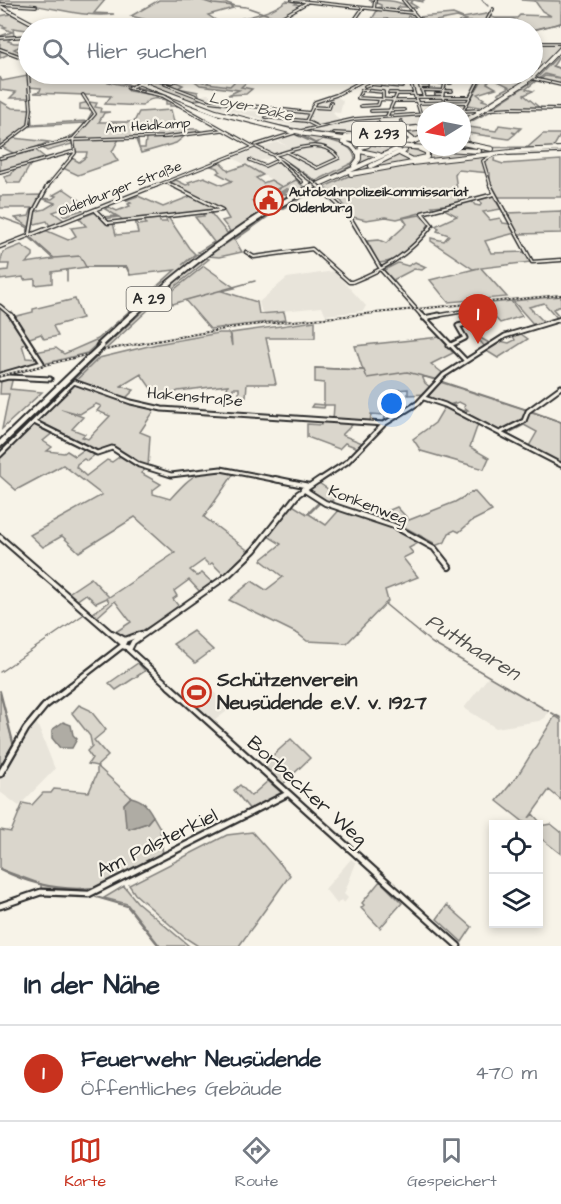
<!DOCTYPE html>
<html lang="de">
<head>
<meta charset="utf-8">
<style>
  :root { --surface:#fff; --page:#f6f6f7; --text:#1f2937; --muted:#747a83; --line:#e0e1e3; --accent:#c8321e }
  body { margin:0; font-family:"Architects Daughter",sans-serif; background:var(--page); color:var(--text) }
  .controls { position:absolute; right:18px; bottom:18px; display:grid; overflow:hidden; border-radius:0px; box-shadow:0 3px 9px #0003 }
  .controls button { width:54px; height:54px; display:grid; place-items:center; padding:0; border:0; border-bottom:2px solid var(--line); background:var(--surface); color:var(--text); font:30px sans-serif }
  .compass { position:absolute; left:417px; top:102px; width:54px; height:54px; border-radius:50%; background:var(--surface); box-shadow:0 3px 9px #0003; rotate:260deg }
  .you { position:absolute; left:392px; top:404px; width:21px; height:21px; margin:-15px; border:4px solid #fff; border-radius:50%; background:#1a73e8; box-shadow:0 0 0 9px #1a73e833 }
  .badge { display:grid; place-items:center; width:39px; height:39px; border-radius:50%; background:var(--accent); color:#fff; font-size:20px; font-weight:700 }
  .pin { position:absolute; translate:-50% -50px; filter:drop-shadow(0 2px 3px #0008) }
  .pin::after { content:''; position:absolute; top:32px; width:21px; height:18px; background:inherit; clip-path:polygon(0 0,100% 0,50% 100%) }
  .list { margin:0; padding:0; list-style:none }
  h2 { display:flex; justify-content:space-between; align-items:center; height:78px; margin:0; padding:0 24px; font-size:26px }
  h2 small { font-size:20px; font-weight:400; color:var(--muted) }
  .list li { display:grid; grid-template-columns:39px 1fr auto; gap:18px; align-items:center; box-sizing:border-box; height:96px; padding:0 24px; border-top:2px solid var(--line) }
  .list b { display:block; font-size:22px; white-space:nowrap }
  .list p { margin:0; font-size:20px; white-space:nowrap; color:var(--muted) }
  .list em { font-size:20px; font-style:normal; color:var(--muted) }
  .icon { flex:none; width:33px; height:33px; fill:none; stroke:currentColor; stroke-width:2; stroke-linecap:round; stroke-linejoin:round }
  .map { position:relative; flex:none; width:561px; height:946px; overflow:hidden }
  .search { position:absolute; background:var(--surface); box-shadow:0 3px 9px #0003; left:18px; right:18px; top:18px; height:66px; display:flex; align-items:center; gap:15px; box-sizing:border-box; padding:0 21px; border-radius:33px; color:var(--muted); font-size:22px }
  .sheet { height:174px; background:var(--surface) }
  nav { display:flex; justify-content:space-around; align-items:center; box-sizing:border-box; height:84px; border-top:2px solid var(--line); background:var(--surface); font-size:16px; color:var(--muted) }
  nav a { display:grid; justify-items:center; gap:3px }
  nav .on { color:var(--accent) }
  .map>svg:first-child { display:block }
</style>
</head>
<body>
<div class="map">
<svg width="561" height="946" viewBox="0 0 561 946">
  <rect width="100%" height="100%" fill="#f7f3e8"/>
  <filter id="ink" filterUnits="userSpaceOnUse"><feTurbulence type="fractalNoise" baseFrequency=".0167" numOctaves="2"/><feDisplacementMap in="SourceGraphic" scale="12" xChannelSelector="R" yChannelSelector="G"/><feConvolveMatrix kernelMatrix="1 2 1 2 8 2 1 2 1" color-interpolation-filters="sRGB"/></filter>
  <g filter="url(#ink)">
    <path fill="#e8e4da" d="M125 74H160L158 75 160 76 164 74H213L206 80 193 79 182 84 154 79 140 81Z
      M207 94 222 98 221 103 247 106 244 111 311 113 316 103 321 100 337 96 343 101 340 113 332 112 340 121 305 129 210 106 217 103 199 96Z
      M420 116 425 123 421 126 354 134H341L339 131 331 132 332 134 306 131 352 121Z
      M294 134 316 144 323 139 344 145 351 148 355 159 352 163 316 181 285 158 261 148 277 142 287 146 275 139Z
      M256 149 271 154 270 158 246 165 233 158Z
      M278 161 298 178 282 186 250 167 256 163 265 166Z
      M334 271 366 306 363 311 326 315 322 307 262 313 259 302 287 278Z
      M489 676 549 711 545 718 539 721 496 728 464 708Z
      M207 685 230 709 211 723 189 704Z
      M36 721 55 769 19 806 0 792V779Z
      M351 859 356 863 344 894 348 898 344 903 341 900 337 904 325 889Z"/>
    <path fill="#dad6cc" stroke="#82807c" stroke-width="1.5" fill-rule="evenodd" d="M0 0H105L94 13 114 14C82 20 37 0 1 4L20 16 0 5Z
      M159 0H218L233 5 231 7 233 8 208 15 220 23C242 18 268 15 286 1L298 2 295 4 302 5 273 22 283 19H354L346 20 342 25 299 21 274 26 270 22 252 27 244 25 236 27 226 24 170 26 168 24V28H132L131 26 167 25 131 16Z
      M369 0C381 0 398 0 406 6L404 0H424L422 2 414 0 410 3 417 7 410 8V10H408V7H399L396 11 413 14 418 18 408 16 407 19H372L378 9 376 8 381 7V5Z
      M521 0 561 1V23L534 30 513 19H496L507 28H520L493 27H501L495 21 458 22 466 20 457 17 436 21 446 28H430L429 24 418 17 453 14 463 18 492 13V17L495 18H517L520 15 551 16 542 11 535 1Z
      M11 14 37 27 27 30 13 28 14 36 8 41 14 43H25V46H28V53L21 46 14 49 28 56 27 59 13 52 0 58V52L8 51 0 48V36L12 32 3 28 6 27 0 25V16Z
      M561 43C552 68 503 95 480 110H476L479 107 467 105 482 80 483 74 489 76 495 74 505 75 517 81 527 76 517 74H532L533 60 541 62 533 56V44ZM492 78 510 87 498 93 501 95 489 102 482 100 484 99 477 94 496 88 487 83Z
      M557 57H559L553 66 561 69V85L540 80 545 76 560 78 545 74 526 89 533 91 524 95 540 108 490 109 535 80Z
      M28 68V74H93L130 85 126 88 129 91 160 96 179 106H170V104H166V100C158 98 149 97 142 106L105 104 111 96 34 93 40 91 41 88 28 87 29 98H10L16 92 0 90V77L2 81 28 76Z
      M213 74H216L207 83 230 86 242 74H256L241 87 252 89 246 94 228 95 239 90 200 85 192 79 204 82Z
      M152 80 174 88 176 87 166 83 176 82 183 85 178 88 198 92 199 95 197 96 203 99 196 100 195 102 143 82Z
      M0 101 12 108 33 109 31 114 32 124 87 121 93 110 80 109V104L89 102 97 103 95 107 101 108 100 112H110L104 113 99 122H134L139 112 171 110 175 126 186 125 188 129H197L202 132 181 136 186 135 176 143 141 153 136 140H138L139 148H145L146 139 150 138 119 139 112 152 118 161 78 175 63 168 72 158 79 162 86 157 87 152H76L74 140 84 139H72V144L47 151 41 147C60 141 74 140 85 123L30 126 13 138 49 142 30 150 34 149 47 159 32 162 20 183H8L4 177 11 175 15 168 0 171V158L15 154 0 146Z
      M487 110H493L462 126 496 131 499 125 521 128 516 133 512 132 515 134 509 139 467 133 470 144 488 148 528 147 543 134H561L554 146 561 148 444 147H462V124Z
      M426 128V135L412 141 411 139 405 144 303 132 347 135Z
      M297 133 338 141 396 147 354 166 360 155 347 144 357 153 355 164 316 184 282 158 316 181 352 163 355 159C353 144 336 142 323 139L316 144 294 134Z
      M408 148 426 153V156L420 160 429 156 427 151 420 149 492 152 398 165 493 153 561 150 495 154 494 161 503 164 561 160V197H498L490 182V173L458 170 455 175 459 203 471 200 475 205 480 206 482 203 479 200 493 196 501 209 483 212 490 220 500 218 503 223 510 224 515 233 485 241 491 253 525 252 531 262 481 268 507 297 448 302 430 280 479 268 473 269 431 241V238L444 241 449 235 437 231 439 228 435 226 457 216 442 208 445 207 443 205 432 206 435 209 397 219 386 217 366 220 353 217 341 201 324 187 353 174 381 168 361 171 402 151V156L412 160 403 155Z
      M220 162 229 171 246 165 263 175 256 178 263 183 271 180 282 187 296 180 304 187 284 198 287 195 278 191 281 187 252 201 268 209 202 254 198 252 214 242 195 217 204 216 202 213 210 212 227 233 230 231 222 221 229 219 223 209 169 183 176 180 186 185 190 184 188 182 204 177 222 185 232 181 217 173 220 171 218 168 211 166Z
      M64 189 87 205 80 207 83 210 64 216 62 214 71 209 68 207 53 212 65 221 50 226 47 221 31 225 29 227 15 218 29 216 32 208H0V196L41 195 32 216 33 212 45 209 55 203 41 198 52 199 56 196 53 195Z
      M317 190 272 214 235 240 242 252 219 257 208 256 272 213Z
      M138 196 163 207 191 196 218 209 124 221 119 217 104 219 102 217 117 216 105 209 109 207 117 211 130 206 128 204 131 203 126 200Z
      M561 211V233L518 234 507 213Z
      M96 212 106 224 113 223 116 235 138 233 135 220 139 225 146 224 144 219 159 218 160 222H167L165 217H168L189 248 195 254 182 265 197 254 200 255 146 299 87 353 0 375V306L13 317 33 312V309L75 299 82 318 53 326 58 336 44 339 41 334 27 339 29 343 22 345 26 358 39 359 35 352 56 348 64 354 98 339 175 270 130 275 126 267H86L52 272V283L35 285V279L24 280 23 277 0 280V271L8 270 9 264H0L3 252 21 245 33 253V256L26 263 53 259 28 236 45 230 68 240 76 236 71 228 86 226 79 218Z
      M420 215 429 224C415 245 405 261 379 263L367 241 379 240 386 243 407 224 403 218Z
      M206 258 209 259 163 296 106 349 101 350 173 283Z
      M415 262 426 267 422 270 414 269 393 280 384 270 398 263 408 266Z
      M204 266 235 288 222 291 257 302 259 314 284 312 286 320 210 329 185 300 173 304 166 296Z
      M561 296V306L553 309 561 318 558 319 544 303 529 307 545 323 535 326 513 301Z
      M511 301 522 316 500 323 482 304Z
      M488 312 494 321 482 323 486 328 477 336 491 344 485 347 460 317Z
      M315 321V338H266L276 384H247L246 396H239V388H233L232 396H225L228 385 178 391 164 399 154 396 157 392 152 390 141 374 121 386 134 390 125 399 156 408 140 432 150 436 148 467 141 473 161 484 153 490V494L170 499C193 474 199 467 235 472L204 517 250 552 225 576 212 563 209 565 204 560 190 570 197 576 202 573 215 585 202 594 189 580 174 591 177 596 173 599 180 608 132 637 123 638 114 633 131 622 115 601 95 619 90 615 109 602 107 598 96 603 86 594 76 601 67 594 91 578 109 597 175 553 135 517 79 552 62 536 43 547 30 535 102 495 63 465 16 490 0 476V455L99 358 157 344 219 333H229L232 346 231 333ZM96 404 101 406 97 411 110 416 88 439 82 437 85 434 72 429 83 417 61 409 80 414ZM54 432 86 448 75 456 67 451 64 453 47 451 52 447 43 441ZM112 448 123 454 112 462 107 460 86 476 76 467 77 464 84 459 87 461 97 453Z
      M521 334 528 339 498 358 485 350 500 341 509 343 515 340 513 336Z
      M440 337 453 353 431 364 444 374 438 381 422 376 425 383 431 388 426 394 408 395V389L396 390 397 415 384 423 385 415 371 414 370 422 356 421 342 435 365 444 360 449 345 443 339 449 307 437V424L321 425 322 420H333L334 405H325L324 408 311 407 313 404 324 405V383L315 382V368L363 370 355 346Z
      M101 353 0 452V446L97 354Z
      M13 377 10 389 42 392 2 429 9 394H0L1 378Z
      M440 382 527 410 523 421 499 432 461 411 468 410 464 407 465 405 459 402 452 404 456 406 454 408 427 398Z
      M445 406 478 424 470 447 489 458 484 469 421 451 413 439 435 423Z
      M529 411 561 422V464L501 433 525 422ZM524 425 537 432 529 446 507 434Z
      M316 481 338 496 327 504 321 502 309 514 326 525 341 508 380 520 387 511 397 507 409 520 455 502 474 491 492 511 472 521 459 532 455 530 449 533 445 542 435 546 433 545 434 543 399 524 395 525 422 541 409 548 413 553 403 558 418 577 385 590 388 601 347 643 307 641 298 634 229 600 252 581 266 590 283 577 261 560 281 544 268 536 291 504 307 514 320 501 303 489Z
      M193 631 213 650 195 663 173 644Z
      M138 663 145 671 116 690 109 683Z
      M0 693 13 744 0 767Z
      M79 705 90 710 106 730 94 740 108 756 97 766 131 797 124 804 129 829 147 823 153 816 160 828 163 855 89 894 41 892V884L0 869V830L11 832 23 803 32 805 43 793H51L54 789 89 792 97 773V766L88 764 92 758 87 751 92 746 90 736 72 713Z
      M555 716 561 720V800L549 790 529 818 533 814 539 821 537 824 525 823 497 801 518 775Z
      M291 739 310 758 281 786 260 767Z
      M268 781 284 795 251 811 234 790 240 785 251 796Z
      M551 824 561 832V854L539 837V826Z
      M252 832 290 875 239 946H198L184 937 135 894 129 885 227 835Z
      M380 881 402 903 380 928 361 908 364 905 362 903Z
      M124 886 137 902 189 946H160L127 904 104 898Z
      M447 905 472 927 462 942 437 919Z"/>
    <path fill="#afaca4" stroke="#7a7874" stroke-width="1.5" d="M63 722 71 725 73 735 77 739 72 748H60L52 738V730Z
      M131 797C143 800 147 805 153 816L147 823 129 829 126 826 124 804Z"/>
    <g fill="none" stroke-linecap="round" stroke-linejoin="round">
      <path stroke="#7a7874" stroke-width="1.5" d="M201 0 213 4 246 7 278 18
        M482 0 488 6
        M532 30 561 23
        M552 66 561 69
        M93 74 106 78 99 80 128 86
        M102 74 130 85
        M135 87 158 92
        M269 124 303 130
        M302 136 315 143 318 142
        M523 154 560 153
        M0 217 25 226 28 228 27 234
        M29 236 54 258 80 256 86 267H127L130 275
        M67 270V281
        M186 300 255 281
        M315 368 364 370 367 378 407 372 438 380
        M440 381 528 410
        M531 411 561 422
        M385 604 432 643 507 687
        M0 672 83 615
        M64 687 103 656"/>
      <path stroke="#7a7874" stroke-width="2" d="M505 686 548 711
        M0 691 13 742
        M552 713 561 718
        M0 767 24 726 40 706 66 686
        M0 869C29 884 59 891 92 888
        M96 897 127 906 159 946"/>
      <path stroke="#918f8a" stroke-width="4.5" d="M282 193 287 190"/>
      <defs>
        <path id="minor-far4" d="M292 0 413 13
          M403 0 418 18 430 25V28
          M0 4 36 6
          M374 9 375 0
          M493 9 486 22 496 28
          M358 23 387 26
          M365 24 367 21 383 22
          M323 25H330L329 28
          M379 25 388 21H413
          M81 28H87
          M142 28H178
          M248 28 275 21 306 3
          M349 28 363 8
          M394 28 420 20
          M437 28H468
          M0 38 28 36
          M532 43H561
          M0 49 27 59 31 109 29 125 0 147
          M153 74 157 76 153 79
          M187 74 172 82 152 79 128 88 163 96 252 146
          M408 74 420 112
          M416 74 444 75
          M416 74 424 97
          M444 74 446 80 442 96 445 102
          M456 74 459 80H481
          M494 74 521 76 561 85
          M374 76 384 78
          M382 77 387 74
          M410 82 451 83
          M165 84 209 101 310 113
          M370 84 392 86
          M365 86 385 78H397V80
          M402 87 392 86 391 83 397 80 409 81
          M420 87H428
          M421 90 452 91
          M389 93H397
          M436 94H443
          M415 97H469
          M383 98V92L362 90 358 98 394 100
          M393 101H417
          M417 103 467 102
          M361 106 378 105 380 99
          M312 107 329 108 331 102
          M371 111 404 110
          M462 111 511 108 561 109
          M463 111 482 74
          M387 116 397 94H414
          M266 117 306 121
          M401 121 405 128
          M378 123 382 131
          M318 127 306 121 315 102 336 95 375 74
          M301 131 355 119 426 114
          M334 133 354 134 423 126 426 123 420 112
          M74 140 166 137 222 130
          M256 145 294 133
          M256 147 281 159 314 183
          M508 154 561 152
          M274 156 275 155C297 149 322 137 339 158L317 168 287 152
          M274 156 302 182
          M0 158 73 139
          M250 160 265 166 278 160
          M0 172 75 151
          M168 183 175 187
          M47 187 75 153 73 139 95 114 83 95
          M153 187 254 147
          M491 187 483 161 493 155"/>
        <path id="minor-far3" d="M490 185 532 262 561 260
          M320 188 348 214 382 271 423 317
          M96 211 108 223 222 210 172 185
          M30 234 34 211 48 185
          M0 247 157 185
          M246 252 254 257 312 249 349 282H352C385 269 410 254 432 225L422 213 494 194
          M0 306 13 317
          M430 317 476 309"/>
        <path id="minor-far2" d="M422 315 465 360
          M424 318 439 315
          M449 346 465 338 458 326 466 324
          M0 375 42 363 11 315
          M0 379 8 377 50 379
          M424 398 445 405 561 465
          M34 422 97 453 112 448 139 465 171 475 221 469 283 481
          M500 433 524 421 528 411 561 387
          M0 455 74 382 131 402 162 409 384 424
          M318 481 347 462 384 424 418 403 444 375 505 336 561 319"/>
        <path id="minor-far1" d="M275 479 309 486
          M303 489 325 503 394 526 434 548 449 567
          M0 537 122 643
          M112 633 125 640
          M133 642 228 575 254 550 298 494 320 479
          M133 642 130 648 122 646 125 640 141 634
          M128 649 170 687
          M69 687 122 646"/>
        <path id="minor" d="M169 686 458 946
          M0 774 26 729 45 706 71 686
          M0 906 41 892 89 894 287 794"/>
        <path id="major" d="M0 6 41 28
          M123 74 140 83"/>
        <path id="highway-far3" d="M533 77 561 48
          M524 83 530 79"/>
        <path id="highway-far2" d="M140 83 216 112 294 132
          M485 108 526 82
          M462 122 483 111
          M298 133 397 146
          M346 137 426 128
          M343 142 352 146 359 154V159L354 166
          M395 143 388 140 387 136 404 133 412 139 408 143
          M462 143 492 149
          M368 145 361 147 360 151 379 155
          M411 147 479 151
          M405 150 401 154 413 160 427 157V152L420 149
          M517 151 561 149
          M371 166 400 152
          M351 174 412 163 520 151
          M313 187 426 136"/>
        <path id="highway-far1" d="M130 317C186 266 247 219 316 185"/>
        <path id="highway" d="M99 346 132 315
          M0 444 86 361"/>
      </defs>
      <use href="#minor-far4" stroke="#2b2b2b" stroke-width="4"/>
      <use href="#minor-far3" stroke="#2b2b2b" stroke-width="5"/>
      <use href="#minor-far2" stroke="#2b2b2b" stroke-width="7"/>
      <use href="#minor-far1" stroke="#2b2b2b" stroke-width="8"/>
      <use href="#minor" stroke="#2b2b2b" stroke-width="9"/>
      <use href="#major" stroke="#2b2b2b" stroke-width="4.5"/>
      <use href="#highway-far3" stroke="#2b2b2b" stroke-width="5"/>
      <use href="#highway-far2" stroke="#2b2b2b" stroke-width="6"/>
      <use href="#highway-far1" stroke="#2b2b2b" stroke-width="8"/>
      <use href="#highway" stroke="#2b2b2b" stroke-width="9"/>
      <use href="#minor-far4" stroke="#f7f3e8" stroke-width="1.5"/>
      <use href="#minor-far3" stroke="#f7f3e8" stroke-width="2"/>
      <use href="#minor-far2" stroke="#f7f3e8" stroke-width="3"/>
      <use href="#minor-far1" stroke="#f7f3e8" stroke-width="4"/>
      <use href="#minor" stroke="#f7f3e8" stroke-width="4.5"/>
      <use href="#major" stroke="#f7f3e8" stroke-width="2"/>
      <use href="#highway-far3" stroke="#f7f3e8" stroke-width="3"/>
      <use href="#highway-far2" stroke="#f7f3e8" stroke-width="4"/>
      <use href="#highway-far1" stroke="#f7f3e8" stroke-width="4.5"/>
      <use href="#highway" stroke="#f7f3e8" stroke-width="5"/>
      <defs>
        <path id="rail" d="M0 376 110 349 242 326 561 295"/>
      </defs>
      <use href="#rail" stroke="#2b2b2b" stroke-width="2"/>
      <use href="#rail" stroke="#f7f3e8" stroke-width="1.5" stroke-dasharray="2" stroke-linecap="butt"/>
      <defs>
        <path id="minor-bridge-far1" d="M314 183 318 187"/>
        <path id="minor-bridge" d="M317 185 320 188"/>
        <path id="highway-bridge-far2" d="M530 79 533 77"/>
        <path id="highway-bridge-far1" d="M478 112 485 108
          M295 131 301 132
          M397 146 411 147"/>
        <path id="highway-bridge" d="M86 361 102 346"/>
      </defs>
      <use href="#minor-bridge-far1" stroke="#2b2b2b" stroke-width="4" stroke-linecap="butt"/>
      <use href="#minor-bridge" stroke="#2b2b2b" stroke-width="5" stroke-linecap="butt"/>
      <use href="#highway-bridge-far2" stroke="#2b2b2b" stroke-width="5" stroke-linecap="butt"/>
      <use href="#highway-bridge-far1" stroke="#2b2b2b" stroke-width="6" stroke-linecap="butt"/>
      <use href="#highway-bridge" stroke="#2b2b2b" stroke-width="9" stroke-linecap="butt"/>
      <use href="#minor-bridge-far1" stroke="#f7f3e8" stroke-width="1.5"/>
      <use href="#minor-bridge" stroke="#f7f3e8" stroke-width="2"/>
      <use href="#highway-bridge-far2" stroke="#f7f3e8" stroke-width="3"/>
      <use href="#highway-bridge-far1" stroke="#f7f3e8" stroke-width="4"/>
      <use href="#highway-bridge" stroke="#f7f3e8" stroke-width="5"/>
    </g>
  </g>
  <defs>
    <symbol id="civic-ring" viewBox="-11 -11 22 22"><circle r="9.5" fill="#f7f3e8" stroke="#c8321e" stroke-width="1.5"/><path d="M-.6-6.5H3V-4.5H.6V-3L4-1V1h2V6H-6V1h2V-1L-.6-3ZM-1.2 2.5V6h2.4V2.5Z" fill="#c8321e"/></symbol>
    <symbol id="stadium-ring" viewBox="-11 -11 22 22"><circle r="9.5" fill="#f7f3e8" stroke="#c8321e" stroke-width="1.5"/><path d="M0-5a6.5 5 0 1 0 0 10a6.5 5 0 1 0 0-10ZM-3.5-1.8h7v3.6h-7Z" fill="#c8321e"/></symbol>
  </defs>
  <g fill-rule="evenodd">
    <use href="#civic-ring" x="252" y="184" width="33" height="33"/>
    <use href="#stadium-ring" x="180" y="676" width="33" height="33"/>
  </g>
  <g text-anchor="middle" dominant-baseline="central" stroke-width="4.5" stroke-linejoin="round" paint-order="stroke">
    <g font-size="14" fill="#2b2b2b" stroke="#f7f3e8">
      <text transform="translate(148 126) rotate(-4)">Am Heidkamp</text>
      <text transform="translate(120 189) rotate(-21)">Oldenburger Straße</text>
    </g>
    <g font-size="14" font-weight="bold" fill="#2b2b2b" stroke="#f7f3e8" text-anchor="start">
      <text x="289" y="192">Autobahnpolizeikommissariat<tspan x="289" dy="16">Oldenburg</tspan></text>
    </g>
    <g font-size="15" font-style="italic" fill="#53524f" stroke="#f7f3e8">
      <text transform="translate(251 107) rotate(13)">Loyer Bäke</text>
    </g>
    <g fill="#f7f3e8" stroke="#686764" stroke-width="1.5">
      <rect x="352" y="122" width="54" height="24" rx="4.5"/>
      <rect x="126.5" y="287" width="45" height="24" rx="4.5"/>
    </g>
    <g font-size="15" font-weight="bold" fill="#2b2b2b">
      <text x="379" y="134">A 293</text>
      <text x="149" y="299">A 29</text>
    </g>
    <g font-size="16" fill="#2b2b2b" stroke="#f7f3e8">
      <text transform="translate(195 397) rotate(5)">Hakenstraße</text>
      <text transform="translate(368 505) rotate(21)">Konkenweg</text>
    </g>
    <g font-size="20" font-weight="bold" fill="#2b2b2b" stroke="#f7f3e8" text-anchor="start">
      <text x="217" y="680">Schützenverein<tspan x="217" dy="23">Neusüdende e.V. v. 1927</tspan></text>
    </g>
    <g font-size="20" fill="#2b2b2b" stroke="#f7f3e8">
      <text transform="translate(307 791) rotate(42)">Borbecker Weg</text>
      <text transform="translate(157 843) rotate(-26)">Am Palsterkiel</text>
    </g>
    <g font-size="21" font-style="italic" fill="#53524f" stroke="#f7f3e8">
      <text transform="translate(473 647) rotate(32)">Putthaaren</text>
    </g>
  </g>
</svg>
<div class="controls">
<button><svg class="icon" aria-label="locate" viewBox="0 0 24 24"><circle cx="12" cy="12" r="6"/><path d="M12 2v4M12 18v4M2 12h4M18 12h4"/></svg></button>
<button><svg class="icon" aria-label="layers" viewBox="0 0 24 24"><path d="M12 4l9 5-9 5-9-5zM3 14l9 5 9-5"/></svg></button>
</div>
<svg class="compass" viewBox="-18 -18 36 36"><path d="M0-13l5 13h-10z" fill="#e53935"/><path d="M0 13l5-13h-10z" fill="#747a83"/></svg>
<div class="you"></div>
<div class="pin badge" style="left:478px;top:344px">1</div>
<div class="search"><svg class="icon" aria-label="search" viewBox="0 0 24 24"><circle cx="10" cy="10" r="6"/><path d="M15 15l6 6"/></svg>Hier suchen</div>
</div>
<section class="sheet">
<h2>In der Nähe<small></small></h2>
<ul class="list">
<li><span class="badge">1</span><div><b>Feuerwehr Neusüdende</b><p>Öffentliches Gebäude</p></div><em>470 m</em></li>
</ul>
</section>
<nav>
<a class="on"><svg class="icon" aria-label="map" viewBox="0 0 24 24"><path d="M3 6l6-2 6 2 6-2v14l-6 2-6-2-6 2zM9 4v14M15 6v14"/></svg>Karte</a>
<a><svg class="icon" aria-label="directions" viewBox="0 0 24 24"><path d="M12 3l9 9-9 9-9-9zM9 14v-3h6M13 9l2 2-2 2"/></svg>Route</a>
<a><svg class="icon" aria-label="saved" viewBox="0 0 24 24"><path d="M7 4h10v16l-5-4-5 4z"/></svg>Gespeichert</a>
</nav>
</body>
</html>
